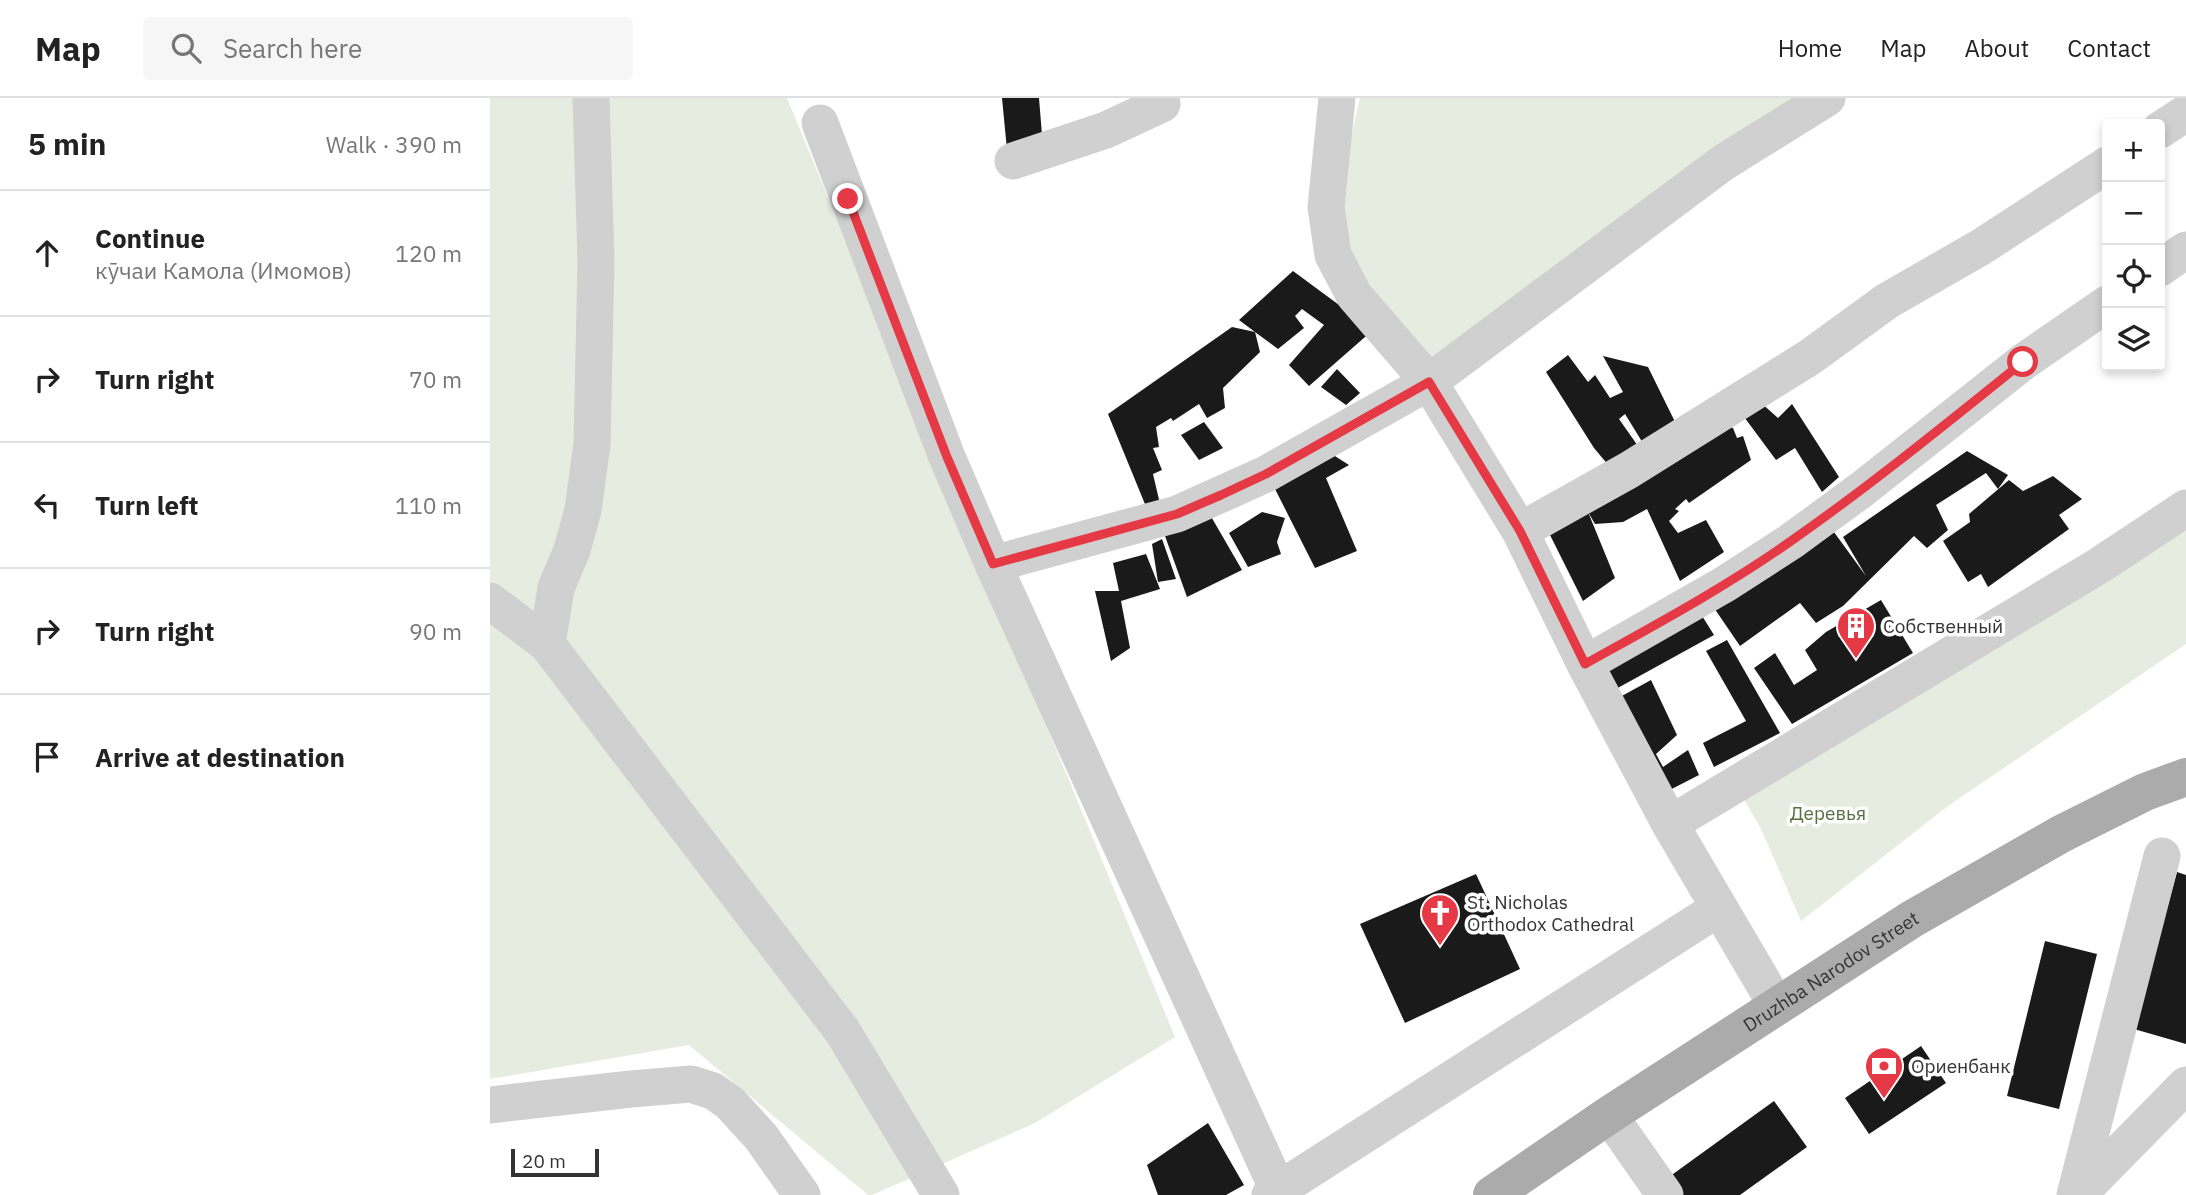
<!DOCTYPE html>
<html lang="en">
<head>
<meta charset="utf-8">
<style>
  :root { --surface:#fff; --page:#f6f6f6; --text:#222; --muted:#767676; --line:#e0e0e0 }
  body { margin:0; font-family:"IBM Plex Sans",sans-serif; background:var(--page); color:var(--text) }
  .controls { position:absolute; right:21px; top:21px; display:grid; overflow:hidden; border-radius:7px; box-shadow:0 4px 10px #0003 }
  .controls button { width:63px; height:63px; display:grid; place-items:center; padding:0; border:0; border-bottom:2px solid var(--line); background:var(--surface); color:var(--text); font:35px sans-serif }
  .scale { position:absolute; left:21px; bottom:18px; width:88px; box-sizing:border-box; padding-left:7px; border:4px solid #333; border-top:0; font-size:19px; line-height:24px; white-space:nowrap; color:#333; -webkit-text-stroke:5px #fff; paint-order:stroke }
  .stop { position:absolute; width:21px; height:21px; margin:-16px; border:5px solid #e63946; border-radius:50%; background:#fff }
  .stop.end { background:#e63946; border-color:#fff; box-shadow:0 2px 7px #0008 }
  .list { margin:0; padding:0; list-style:none }
  h2 { display:flex; justify-content:space-between; align-items:center; height:91px; margin:0; padding:0 28px; font-size:30px }
  h2 small { font-size:23px; font-weight:400; color:var(--muted) }
  .list li { display:grid; grid-template-columns:46px 1fr auto; gap:21px; align-items:center; box-sizing:border-box; height:126px; padding:0 28px; border-top:2px solid var(--line) }
  .list b { display:block; font-size:26px; white-space:nowrap }
  .list p { margin:0; font-size:23px; white-space:nowrap; color:var(--muted) }
  .list em { font-size:23px; font-style:normal; color:var(--muted) }
  .icon { flex:none; width:38px; height:38px; fill:none; stroke:currentColor; stroke-width:2; stroke-linecap:round; stroke-linejoin:round }
  .map { position:relative; flex:none; width:1696px; height:1097px; overflow:hidden }
  header { display:flex; align-items:center; gap:42px; box-sizing:border-box; height:98px; padding:0 35px; background:var(--surface); border-bottom:2px solid var(--line) }
  header strong { font-size:33px }
  nav { display:flex; gap:38px; margin-inline-start:auto; font-size:24px }
  .search { width:490px; height:63px; background:var(--page); display:flex; align-items:center; gap:18px; box-sizing:border-box; padding:0 24px; border-radius:7px; color:var(--muted); font-size:26px }
  main { display:flex }
  aside { flex:1; background:var(--surface) }
  .map>svg:first-child { display:block }
</style>
</head>
<body>
<header>
<strong>Map</strong>
<div class="search"><svg class="icon" aria-label="search" viewBox="0 0 24 24"><circle cx="10" cy="10" r="6"/><path d="M15 15l6 6"/></svg>Search here</div>
<nav><a>Home</a><a>Map</a><a>About</a><a>Contact</a></nav>
</header>
<main>
<aside>
<h2>5 min<small>Walk · 390 m</small></h2>
<ul class="list">
<li><svg class="icon" aria-label="ahead" viewBox="0 0 24 24"><path d="M12 20V5M6 11l6-6 6 6"/></svg><div><b>Continue</b><p>кӯчаи Камола (Имомов)</p></div><em>120 m</em></li>
<li><svg class="icon" aria-label="right" viewBox="0 0 24 24"><path d="M7 20v-9h11M14 6l5 5-5 5"/></svg><div><b>Turn right</b></div><em>70 m</em></li>
<li><svg class="icon" aria-label="left" viewBox="0 0 24 24"><path d="M17 20v-9H6M10 6l-5 5 5 5"/></svg><div><b>Turn left</b></div><em>110 m</em></li>
<li><svg class="icon" aria-label="right" viewBox="0 0 24 24"><path d="M7 20v-9h11M14 6l5 5-5 5"/></svg><div><b>Turn right</b></div><em>90 m</em></li>
<li><svg class="icon" aria-label="arrive" viewBox="0 0 24 24"><path d="M6 21V4h12l-3 4 3 4H6"/></svg><div><b>Arrive at destination</b></div></li>
</ul>
</aside>
<div class="map">
<svg width="1696" height="1097" viewBox="0 0 1696 1097">
  <rect width="100%" height="100%" fill="#fff"/>
  <path fill="#e6ecdf" d="M0 0H297L685 939 545 1025 382 1097H378L199 947 0 981Z
    M870 0H1309L1232 46 938 262 870 174 850 136 851 82Z
    M1696 425V546L1458 708 1311 823 1271 731 1247 689Z"/>
  <path fill="#1a1a1a" d="M512 0H549L553 49 517 52Z
    M803 173 883 232 819 288 799 267 834 227 812 211 805 218 814 230 788 251 765 234 770 254 733 290 735 310 717 320 709 306 683 323 681 320 666 329 669 349 663 350 672 372 663 376 670 406 657 411 618 316 742 229 765 234 749 222Z
    M1078 257 1098 284 1105 277 1120 300 1133 294 1113 258 1158 269 1189 332 1159 355 1135 316 1129 321 1155 358 1125 375 1104 350 1056 274Z
    M847 271 870 295 856 307 831 289Z
    M1260 295 1288 320 1302 306 1349 379 1332 394 1305 350 1286 362 1246 308Z
    M1223 322 1243 330 1247 340 1253 338 1261 362 1199 405 1196 401 1185 411 1189 413 1179 423 1188 435 1216 422 1234 454 1190 483 1157 411 1133 424 1105 426 1098 414 1125 480 1093 503 1056 429Z
    M714 324 733 350 709 362 691 337Z
    M837 353 859 367 836 380 867 453 825 470 784 389Z
    M1477 353 1518 377 1508 391 1496 375 1446 407 1458 432 1437 450 1424 438 1353 508 1326 525 1310 505 1250 548 1220 504 1341 430 1376 478 1353 439Z
    M1563 378 1592 401 1569 417 1579 431 1498 489 1491 476 1478 484 1453 443 1480 424 1479 416 1519 382 1533 393Z
    M772 414 795 420 787 444 791 456 758 469 739 435Z
    M719 415 752 472 697 499 675 438Z
    M672 441 686 481 668 484 662 446Z
    M656 456 670 491 631 503 640 550 621 563 605 493H629L623 465Z
    M1391 502 1423 555 1302 626 1264 570 1285 555 1304 587 1327 572 1315 552 1336 534Z
    M1209 513 1224 537 1115 597 1102 573Z
    M1237 542 1290 635 1224 669 1213 645 1256 623 1216 553Z
    M1161 582 1187 637 1166 656 1173 669 1198 652 1209 677 1168 698 1119 605Z
    M1687 774 1696 777V946L1644 931Z
    M986 776 1030 871 915 925 870 826Z
    M1555 843 1607 856 1569 1011 1517 998Z
    M1431 948 1456 985 1379 1036 1355 1000Z
    M1284 1003 1317 1049 1250 1097H1182L1172 1084Z
    M718 1025 754 1087 736 1097H668L657 1067Z"/>
  <g fill="none" stroke-linecap="round" stroke-linejoin="round">
    <path stroke="#d0d0d0" stroke-width="37" d="M847 0 836 109 843 157 864 197 939 284 1030 433
      M330 25 457 359 503 466 788 1092 780 1097
      M1670 32 1696 15
      M523 63 616 32 672 6 668 0
      M1670 170 1696 152
      M503 466 687 416 776 376 939 284 1234 64 1337 0
      M0 503 57 546 353 934 451 1097
      M57 546 66 490 82 452 93 412 102 346 106 164 101 0
      M1095 566 1235 486 1300 444 1371 392 1533 264 1617 206
      M1180 726 1610 467 1696 410
      M1287 908 1180 726 1095 566 1030 433 1139 372 1320 259 1397 203 1491 149 1617 67
      M0 1007 141 991 201 986 223 993 240 1005 271 1039 312 1097
      M1119 1017 1175 1097
      M788 1092 1229 810
      M1585 1097 1672 758
      M1588 1097 1696 987"/>
    <path stroke="#ababab" stroke-width="38" id="s1" d="M1002 1097 1119 1017 1422 821 1571 736 1655 694 1696 679"/>
  </g>
  <g fill="none" stroke-linecap="round" stroke-linejoin="round">
    <path stroke="#e63946" stroke-width="9" d="M358 101 457 359 503 466 687 416 731 397 776 376 939 284 1030 433 1095 566C1165 527 1236 489 1301 443 1381 387 1457 325 1533 264"/>
  </g>
  <defs>
    <symbol id="building-pin" viewBox="-11 -11 22 30"><path d="M0 17L-7.5 6A9.5 9.5 0 1 1 7.5 6Z" fill="#e63946" stroke="#fff"/><path d="M-4-6H4V6H1V3H-1V6H-4ZM-2.5-4.3h1.7v1.8h-1.7ZM.8-4.3h1.7v1.8H.8ZM-2.5-1h1.7V.8h-1.7ZM.8-1h1.7V.8H.8Z" fill="#fff"/></symbol>
    <symbol id="church-pin" viewBox="-11 -11 22 30"><path d="M0 17L-7.5 6A9.5 9.5 0 1 1 7.5 6Z" fill="#e63946" stroke="#fff"/><path d="M-1.2-6h2.4v3.5h3.3v2.4h-3.3V6h-2.4V-.1h-3.3v-2.4h3.3Z" fill="#fff"/></symbol>
    <symbol id="bank-pin" viewBox="-11 -11 22 30"><path d="M0 17L-7.5 6A9.5 9.5 0 1 1 7.5 6Z" fill="#e63946" stroke="#fff"/><path d="M-6-4H6V4H-6ZM0-2.3a2.3 2.3 0 1 0 0 4.6a2.3 2.3 0 1 0 0-4.6Z" fill="#fff"/></symbol>
  </defs>
  <g fill-rule="evenodd">
    <use href="#building-pin" x="1344" y="506" width="44" height="60"/>
    <use href="#church-pin" x="928" y="793" width="44" height="60"/>
    <use href="#bank-pin" x="1372" y="946" width="44" height="60"/>
  </g>
  <g text-anchor="middle" dominant-baseline="central" stroke-width="7" stroke-linejoin="round" paint-order="stroke">
    <g font-size="19" fill="#333" stroke="#fff" text-anchor="start">
      <text x="1393" y="528">Собственный</text>
      <text x="977" y="804">St. Nicholas<tspan x="977" dy="22">Orthodox Cathedral</tspan></text>
      <text x="1421" y="968">Ориенбанк</text>
    </g>
    <g font-size="19" fill="#56703f" stroke="#fff">
      <text x="1338" y="715">Деревья</text>
    </g>
    <g font-size="19" fill="#333" stroke="#fff">
      <text stroke="none"><textPath href="#s1" startOffset="406">Druzhba Narodov Street</textPath></text>
    </g>
  </g>
</svg>
<div class="controls">
<button>+</button>
<button>−</button>
<button><svg class="icon" aria-label="locate" viewBox="0 0 24 24"><circle cx="12" cy="12" r="6"/><path d="M12 2v4M12 18v4M2 12h4M18 12h4"/></svg></button>
<button><svg class="icon" aria-label="layers" viewBox="0 0 24 24"><path d="M12 4l9 5-9 5-9-5zM3 14l9 5 9-5"/></svg></button>
</div>
<div class="scale">20 m</div>
<div class="stop" style="left:1533px;top:264px"></div>
<div class="stop end" style="left:358px;top:101px"></div>
</div>
</main>
</body>
</html>
